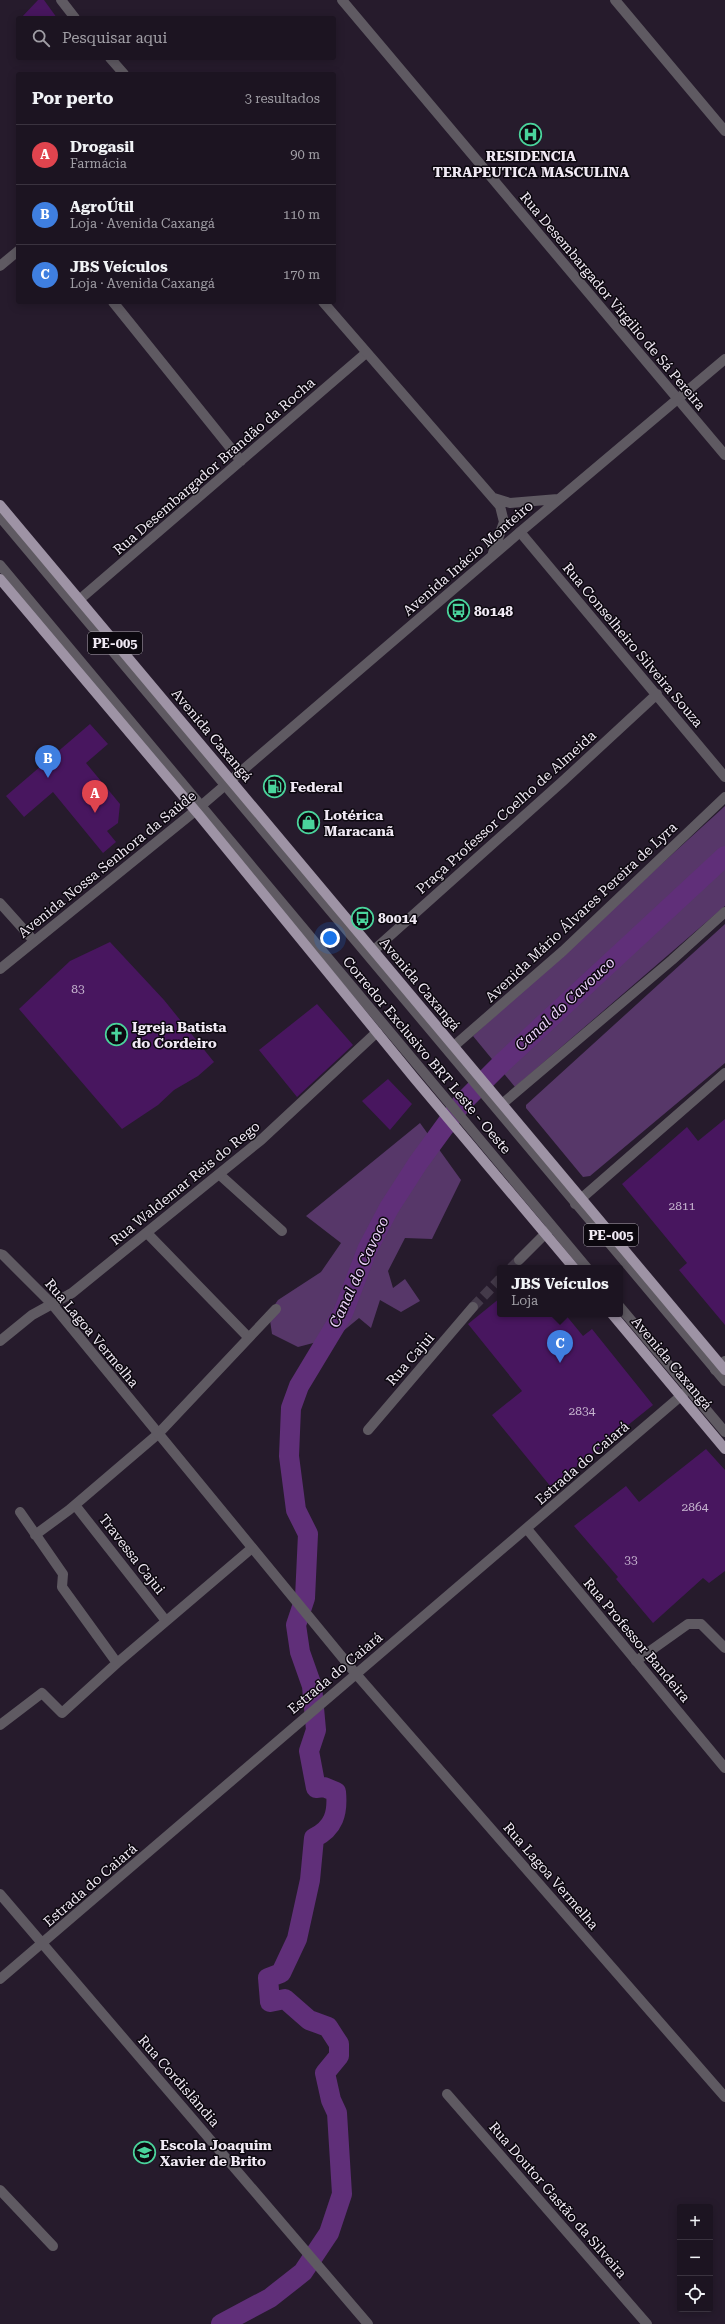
<!DOCTYPE html>
<html lang="pt">
<head>
<meta charset="utf-8">
<style>
  :root { --surface:#1c1421; --page:#251d2a; --text:#f1f3f6; --muted:#a09ea5; --line:#3a333f; --accent:#db2777 }
  body { margin:0; font-family:"Roboto Serif",serif; background:var(--page); color:var(--text) }
  .controls { position:absolute; right:12px; bottom:12px; display:grid; overflow:hidden; border-radius:4px; box-shadow:0 2px 10px #0003 }
  .controls button { width:36px; height:36px; display:grid; place-items:center; padding:0; border:0; border-bottom:1px solid var(--line); background:var(--surface); color:var(--text); font:20px sans-serif }
  .you { position:absolute; left:330px; top:938px; width:14px; height:14px; margin:-10px; border:3px solid #fff; border-radius:50%; background:#1a73e8; box-shadow:0 0 0 6px #1a73e833 }
  .badge { display:grid; place-items:center; width:26px; height:26px; border-radius:50%; background:var(--accent); color:#fff; font-size:13px; font-weight:700 }
  .pin { position:absolute; translate:-50% -33px; filter:drop-shadow(0 1px 2px #0008) }
  .pin::after { content:''; position:absolute; top:21px; width:14px; height:12px; background:inherit; clip-path:polygon(0 0,100% 0,50% 100%) }
  .popup { position:absolute; left:497px; top:1265px; width:126px; height:52px; box-sizing:border-box; display:grid; place-content:center; border-radius:4px; background:var(--surface); filter:drop-shadow(0 1px 3px #0005); font-size:13px; white-space:nowrap; color:var(--muted) }
  .popup b { font-size:15px; color:var(--text) }
  .popup::after { content:''; position:absolute; left:50%; top:100%; margin-left:-8px; border:8px solid transparent; border-top-color:var(--surface) }
  .list { margin:0; padding:0; list-style:none }
  h2 { display:flex; justify-content:space-between; align-items:center; height:52px; margin:0; padding:0 16px; font-size:17px }
  h2 small { font-size:13px; font-weight:400; color:var(--muted) }
  .list li { display:grid; grid-template-columns:26px 1fr auto; gap:12px; align-items:center; box-sizing:border-box; height:60px; padding:0 16px; border-top:1px solid var(--line) }
  .list b { display:block; font-size:15px; white-space:nowrap }
  .list p { margin:0; font-size:13px; white-space:nowrap; color:var(--muted) }
  .list em { font-size:13px; font-style:normal; color:var(--muted) }
  .icon { flex:none; width:22px; height:22px; fill:none; stroke:currentColor; stroke-width:2; stroke-linecap:round; stroke-linejoin:round }
  .map { position:relative; flex:none; width:725px; height:2324px; overflow:hidden }
  .search { position:absolute; background:var(--surface); box-shadow:0 2px 10px #0003; left:16px; top:16px; width:320px; height:44px; display:flex; align-items:center; gap:10px; box-sizing:border-box; padding:0 14px; border-radius:4px; color:var(--muted); font-size:15px }
  .panel { position:absolute; background:var(--surface); box-shadow:0 2px 10px #0003; left:16px; top:72px; width:320px; height:232px; border-radius:4px }
  .map>svg:first-child { display:block }
</style>
</head>
<body>
<div class="map">
<svg width="725" height="2324" viewBox="0 0 725 2324">
  <rect width="100%" height="100%" fill="#261b2c"/>
  <path fill="#573769" d="M725 806V906L515 1087 473 1036Z
    M725 924V1063L590 1176 583 1177 526 1108V1105Z
    M420 1123 461 1180 432 1239 405 1238 388 1271 393 1288 405 1279 420 1301 401 1312 380 1300 371 1328 359 1318 336 1337 298 1347 272 1334 269 1313 278 1300 321 1272 341 1243 306 1216Z"/>
  <g fill="none" stroke-linecap="round" stroke-linejoin="round">
    <path stroke="#602f79" stroke-width="20" d="M221 2324 270 2298 303 2272 329 2233 342 2194 337 2113 331 2100 325 2073 339 2056V2044L328 2027 309 2020 285 1999 270 2002 268 1978 281 1973 297 1939 310 1880 314 1838C334 1828 338 1813 336 1792L324 1787 316 1788 309 1751 316 1730 312 1686 300 1652 296 1625 305 1598 308 1534 296 1510 289 1456 291 1408 299 1386 343 1313 367 1250 389 1208 418 1163 461 1104 502 1063 725 856"/>
  </g>
  <path fill="#48165f" d="M38 0H44L57 18H21Z
    M90 724 108 744 86 763 120 804 118 823 107 831 116 842 103 853 53 792 24 817 6 796Z
    M110 942 164 1000 214 1062 198 1076 174 1090 158 1105 122 1129 19 1009 70 961Z
    M317 1004 353 1045 297 1097 259 1050Z
    M388 1079 412 1104 390 1130 362 1101Z
    M725 1119V1325L679 1270 687 1263 622 1184 687 1127 698 1141Z
    M500 1298V1314H565L583 1336 592 1329 653 1405 551 1487 492 1415 522 1391 468 1324Z
    M706 1449 725 1470V1571L709 1583 703 1578 653 1623 616 1579 618 1577 574 1526 626 1486 639 1502Z"/>
  <g fill="none" stroke-linecap="round" stroke-linejoin="round">
    <path stroke="#443a4a" stroke-width="10" stroke-dasharray="10 5" stroke-linecap="butt" d="M511 1268 519 1260
      M473 1307 500 1279"/>
    <path stroke="#5f5a62" stroke-width="10" d="M0 517 725 1381
      M0 565 587 1268
      M220 1175 282 1231
      M147 1233 248 1337
      M620 1307 725 1432
      M0 1341 32 1315 52 1304
      M75 1505 166 1621
      M20 1512 63 1574 62 1587 117 1663
      M35 1535 69 1510 158 1434 276 1309
      M636 1661 688 1624H701L725 1648
      M0 1725 42 1693 62 1713 117 1663 252 1548"/>
    <path stroke="#5f5a62" stroke-width="10" d="M342 0 725 455
      M615 0 725 131
      M0 266 18 251
      M113 302 241 461
      M520 532 725 777
      M79 600 366 353
      M0 903 34 941
      M374 950 563 781 657 694
      M575 1204 725 1073
      M0 1254 3 1255 52 1304 356 1674 725 2097
      M519 1260 552 1227
      M52 1304 72 1293 261 1140 377 1032
      M715 1370 725 1361
      M368 1430 473 1307
      M527 1529 725 1768
      M0 1894 368 2324
      M0 1979 689 1389
      M447 2094 647 2324
      M0 2190 53 2246"/>
    <path stroke="#5f5a62" stroke-width="10" d="M61 0 75 18
      M110 58 124 74
      M323 302 500 506 504 522 493 553
      M494 498 510 503 558 499
      M0 969 195 811 520 532 725 359
      M454 1046 563 951 725 797
      M502 1104 672 960 725 912"/>
    <path stroke="#9e93a5" stroke-width="10" d="M0 505 725 1370
      M0 579 199 815 415 1079 574 1268
      M612 1314 725 1449"/>
  </g>
  <defs>
    <symbol id="hospital-ring" viewBox="-11 -11 22 22"><circle r="9.5" fill="#0c080f" stroke="#4ad49c" stroke-width="1.5"/><path d="M-5-5h3v3.5h4V-5h3V5h-3V1.5h-4V5h-3Z" fill="#4ad49c"/></symbol>
    <symbol id="bus-ring" viewBox="-11 -11 22 22"><circle r="9.5" fill="#0c080f" stroke="#4ad49c" stroke-width="1.5"/><path d="M-5-6H5V4H4V6H2V4H-2V6H-4V4H-5ZM-3.5-4V0h7V-4ZM-3.5 1.2v1.5H-2V1.2ZM2 1.2v1.5H3.5V1.2Z" fill="#4ad49c"/></symbol>
    <symbol id="fuel-ring" viewBox="-11 -11 22 22"><circle r="9.5" fill="#0c080f" stroke="#4ad49c" stroke-width="1.5"/><path d="M-5.5-6h7V0h2V4h1.3V-2.5L3-4.5l.8-.8L6-3V5H2.5V1h-1V6h-7ZM-4.2-4.7v3.2H.2V-4.7Z" fill="#4ad49c"/></symbol>
    <symbol id="shop-ring" viewBox="-11 -11 22 22"><circle r="9.5" fill="#0c080f" stroke="#4ad49c" stroke-width="1.5"/><path d="M-5-2.5h2.3a2.7 3.5 0 0 1 5.4 0H5L5.5 6h-11ZM-1.5-2.5h3a1.5 2.3 0 0 0-3 0Z" fill="#4ad49c"/></symbol>
    <symbol id="church-ring" viewBox="-11 -11 22 22"><circle r="9.5" fill="#0c080f" stroke="#4ad49c" stroke-width="1.5"/><path d="M-1.2-6h2.4v3.5h3.3v2.4h-3.3V6h-2.4V-.1h-3.3v-2.4h3.3Z" fill="#4ad49c"/></symbol>
    <symbol id="school-ring" viewBox="-11 -11 22 22"><circle r="9.5" fill="#0c080f" stroke="#4ad49c" stroke-width="1.5"/><path d="M0-5L7-2L0 1L-7-2ZM-4 1L0 2.5L4 1V4Q0 6-4 4Z" fill="#4ad49c"/></symbol>
  </defs>
  <g fill-rule="evenodd">
    <use href="#hospital-ring" x="518" y="122" width="25" height="25"/>
    <use href="#bus-ring" x="446" y="598" width="25" height="25"/>
    <use href="#fuel-ring" x="262" y="774" width="25" height="25"/>
    <use href="#shop-ring" x="296" y="810" width="25" height="25"/>
    <use href="#bus-ring" x="350" y="906" width="25" height="25"/>
    <use href="#church-ring" x="104" y="1022" width="25" height="25"/>
    <use href="#school-ring" x="132" y="2140" width="25" height="25"/>
  </g>
  <g text-anchor="middle" dominant-baseline="central" stroke-width="3" stroke-linejoin="round" paint-order="stroke">
    <g font-size="12" fill="#c6b4cf">
      <text x="78" y="989">83</text>
      <text x="682" y="1206">2811</text>
      <text x="582" y="1411">2834</text>
      <text x="695" y="1507">2864</text>
      <text x="631" y="1560">33</text>
    </g>
    <g fill="#0c080f" stroke="#aca6af" stroke-width="1">
      <rect x="88" y="632" width="54" height="22" rx="3"/>
      <rect x="584" y="1224" width="54" height="22" rx="3"/>
    </g>
    <g font-size="13" font-weight="bold" fill="#f0e9f4">
      <text x="115" y="643">PE-005</text>
      <text x="611" y="1235">PE-005</text>
    </g>
    <g font-size="14" font-weight="bold" fill="#f0e9f4" stroke="#0c080f" text-anchor="start">
      <text x="531" y="156" text-anchor="middle">RESIDENCIA<tspan x="531" dy="16">TERAPEUTICA MASCULINA</tspan></text>
      <text x="474" y="611">80148</text>
      <text x="290" y="787">Federal</text>
      <text x="324" y="815">Lotérica<tspan x="324" dy="16">Maracanã</tspan></text>
      <text x="378" y="918">80014</text>
      <text x="132" y="1027">Igreja Batista<tspan x="132" dy="16">do Cordeiro</tspan></text>
      <text x="160" y="2145">Escola Joaquim<tspan x="160" dy="16">Xavier de Brito</tspan></text>
    </g>
    <g font-size="14" fill="#f0e9f4" stroke="#0c080f">
      <text transform="translate(613 301) rotate(50)">Rua Desembargador Virgilio de Sá Pereira</text>
      <text transform="translate(214 466) rotate(-41)">Rua Desembargador Brandão da Rocha</text>
      <text transform="translate(468 558) rotate(-41)">Avenida Inácio Monteiro</text>
      <text transform="translate(633 645) rotate(50)">Rua Conselheiro Silveira Souza</text>
      <text transform="translate(212 735) rotate(50)">Avenida Caxangá</text>
      <text transform="translate(506 812) rotate(-42)">Praça Professor Coelho de Almeida</text>
      <text transform="translate(107 864) rotate(-39)">Avenida Nossa Senhora da Saúde</text>
      <text transform="translate(581 912) rotate(-43)">Avenida Mário Álvares Pereira de Lyra</text>
      <text transform="translate(420 984) rotate(50)">Avenida Caxangá</text>
      <text transform="translate(427 1055) rotate(50)">Corredor Exclusivo BRT Leste - Oeste</text>
      <text transform="translate(185 1183) rotate(-39)">Rua Waldemar Reis do Rego</text>
      <text transform="translate(92 1333) rotate(50)">Rua Lagoa Vermelha</text>
      <text transform="translate(410 1359) rotate(-49)">Rua Cajui</text>
      <text transform="translate(672 1363) rotate(50)">Avenida Caxangá</text>
      <text transform="translate(582 1463) rotate(-41)">Estrada do Caiará</text>
      <text transform="translate(132 1554) rotate(52)">Travessa Cajui</text>
      <text transform="translate(637 1640) rotate(50)">Rua Professor Bandeira</text>
      <text transform="translate(335 1673) rotate(-40)">Estrada do Caiará</text>
      <text transform="translate(551 1876) rotate(49)">Rua Lagoa Vermelha</text>
      <text transform="translate(90 1885) rotate(-41)">Estrada do Caiará</text>
      <text transform="translate(179 2081) rotate(49)">Rua Cordislândia</text>
      <text transform="translate(558 2200) rotate(49)">Rua Doutor Gastão da Silveira</text>
    </g>
    <g font-size="15" font-style="italic" fill="#ecd2fb" stroke="#0c080f">
      <text transform="translate(565 1004) rotate(-43)">Canal do Cavouco</text>
      <text transform="translate(359 1272) rotate(-65)">Canal do Cavoco</text>
    </g>
  </g>
</svg>
<div class="controls">
<button>+</button>
<button>−</button>
<button><svg class="icon" aria-label="locate" viewBox="0 0 24 24"><circle cx="12" cy="12" r="6"/><path d="M12 2v4M12 18v4M2 12h4M18 12h4"/></svg></button>
</div>
<div class="you"></div>
<div class="pin badge" style="left:95px;top:813px;background:#e0444e">A</div>
<div class="pin badge" style="left:48px;top:778px;background:#3f7fe0">B</div>
<div class="pin badge" style="left:560px;top:1363px;background:#3f7fe0">C</div>
<div class="popup"><b>JBS Veículos</b>Loja</div>
<div class="search"><svg class="icon" aria-label="search" viewBox="0 0 24 24"><circle cx="10" cy="10" r="6"/><path d="M15 15l6 6"/></svg>Pesquisar aqui</div>
<section class="panel">
<h2>Por perto<small>3 resultados</small></h2>
<ul class="list">
<li><span class="badge" style="background:#e0444e">A</span><div><b>Drogasil</b><p>Farmácia</p></div><em>90 m</em></li>
<li><span class="badge" style="background:#3f7fe0">B</span><div><b>AgroÚtil</b><p>Loja · Avenida Caxangá</p></div><em>110 m</em></li>
<li><span class="badge" style="background:#3f7fe0">C</span><div><b>JBS Veículos</b><p>Loja · Avenida Caxangá</p></div><em>170 m</em></li>
</ul>
</section>
</div>
</body>
</html>
